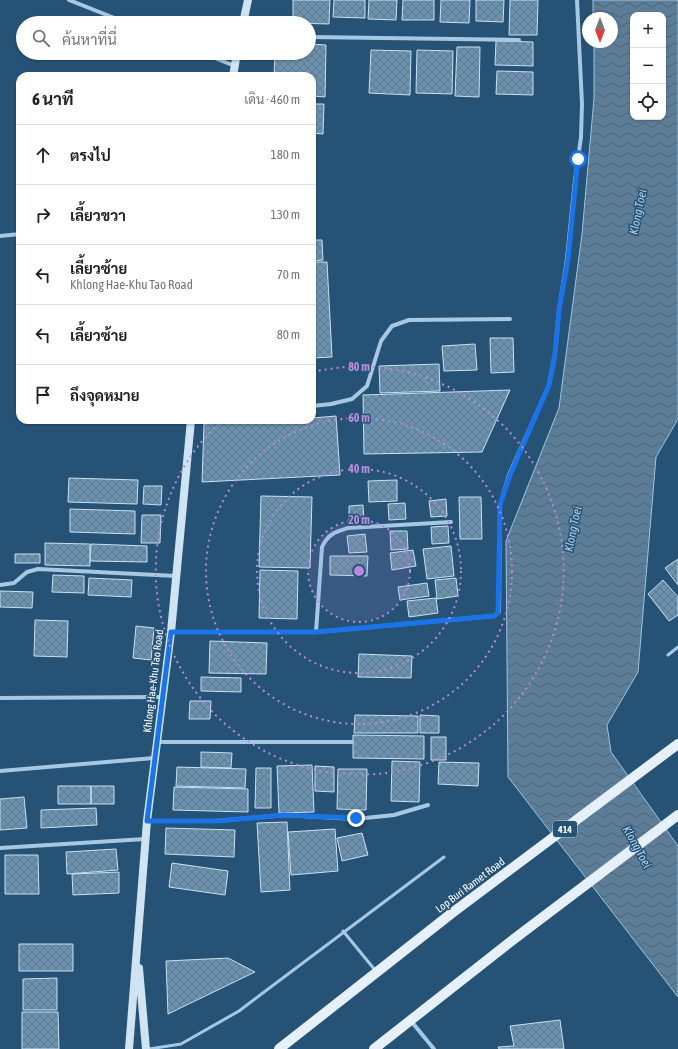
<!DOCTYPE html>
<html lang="th">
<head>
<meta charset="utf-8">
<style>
  :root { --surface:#fff; --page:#f2f2f2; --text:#202124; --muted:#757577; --line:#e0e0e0 }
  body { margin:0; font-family:"Asap Condensed",Sarabun,sans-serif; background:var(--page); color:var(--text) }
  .controls { position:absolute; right:12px; top:12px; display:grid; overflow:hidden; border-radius:8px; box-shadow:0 1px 3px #0004 }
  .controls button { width:36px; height:36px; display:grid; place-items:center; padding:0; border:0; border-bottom:1px solid var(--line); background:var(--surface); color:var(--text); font:20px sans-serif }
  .compass { position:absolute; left:582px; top:12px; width:36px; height:36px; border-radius:50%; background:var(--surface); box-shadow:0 1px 3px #0004; rotate:180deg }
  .stop { position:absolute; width:12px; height:12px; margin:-9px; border:3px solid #1a73e8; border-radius:50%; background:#fff }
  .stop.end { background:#1a73e8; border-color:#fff; box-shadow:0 1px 4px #0008 }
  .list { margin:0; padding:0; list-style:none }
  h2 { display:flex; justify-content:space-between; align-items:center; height:52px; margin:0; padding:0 16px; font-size:17px }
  h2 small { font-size:13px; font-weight:400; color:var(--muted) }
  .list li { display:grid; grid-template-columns:26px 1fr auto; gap:12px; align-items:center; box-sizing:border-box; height:60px; padding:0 16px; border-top:1px solid var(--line) }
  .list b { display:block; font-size:15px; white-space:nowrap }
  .list p { margin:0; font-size:13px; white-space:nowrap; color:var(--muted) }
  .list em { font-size:13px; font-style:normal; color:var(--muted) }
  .icon { flex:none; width:22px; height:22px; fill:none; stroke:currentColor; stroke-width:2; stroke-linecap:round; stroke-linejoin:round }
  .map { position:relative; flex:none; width:678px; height:1049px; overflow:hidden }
  .search { position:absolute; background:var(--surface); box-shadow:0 1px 3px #0004; left:16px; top:16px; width:300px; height:44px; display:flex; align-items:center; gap:10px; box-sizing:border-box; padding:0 14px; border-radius:22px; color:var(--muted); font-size:15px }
  .panel { position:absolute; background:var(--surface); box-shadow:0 1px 3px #0004; left:16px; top:72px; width:300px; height:352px; border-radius:12px }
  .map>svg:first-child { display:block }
</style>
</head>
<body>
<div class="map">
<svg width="678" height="1049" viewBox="0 0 678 1049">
  <defs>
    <pattern id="water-waves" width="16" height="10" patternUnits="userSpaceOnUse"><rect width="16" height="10" fill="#5c7d97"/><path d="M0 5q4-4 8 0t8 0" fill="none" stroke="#546472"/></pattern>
    <pattern id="building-cross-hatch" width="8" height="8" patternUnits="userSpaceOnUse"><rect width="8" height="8" fill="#6a91ae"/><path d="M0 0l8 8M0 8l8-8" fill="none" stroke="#60798c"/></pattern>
  </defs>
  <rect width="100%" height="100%" fill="#265276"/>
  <path fill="url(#water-waves)" stroke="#9bc5e2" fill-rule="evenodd" d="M593 0H678V419L656 457 638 672 607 725 611 752 678 846V997L508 777 506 541 559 408 582 234 594 98V42H612V18H593ZM633 15H663V117H633Z"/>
  <path fill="url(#building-cross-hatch)" stroke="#c8e0f2" d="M293 0H330L329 24 293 23Z
    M334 0H365V18L333 17Z
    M369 0H397L396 20 368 19Z
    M403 0H434V20H402Z
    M441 0H470L469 23 440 22Z
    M476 0H504L503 22 476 21Z
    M510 0H538L537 35H509Z
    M496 41 533 42V66L495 65Z
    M309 44 326 45 325 97 312 96V76H274L275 53H309Z
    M457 47H480L479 97 455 96Z
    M371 50 411 51 410 95 369 93Z
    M417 50 453 51 452 94 416 93Z
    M497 71 533 72V95L496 94Z
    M312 104H324L323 134 312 133Z
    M312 240H322L323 260 312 261Z
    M312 262H327L332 357 312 358Z
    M490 338H513L514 372 491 373Z
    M475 344 477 370 444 371 442 346Z
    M439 364 440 391 380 393 379 366Z
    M510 390 482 452 364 454 363 395Z
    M336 416 340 475 202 482 204 424 271 420H312V418Z
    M69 478 138 480 137 504 68 502Z
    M397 480V501L369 502 368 481Z
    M144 486H162L161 505 143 504Z
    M261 496 312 497 310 568 259 567Z
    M459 497H481L482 539H460Z
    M446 499 447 516 431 517 429 501Z
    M405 503 406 519 389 520 388 504Z
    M363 505 364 521 349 522V506Z
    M70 509 135 511V534L70 532Z
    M142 515H161L160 543H141Z
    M448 526 449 543 432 544 431 527Z
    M390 531H407L408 549 391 550Z
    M365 534 367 552 349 553 347 536Z
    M45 543 90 544V566L45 565Z
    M91 544 147 546V562L90 561Z
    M451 546 454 576 427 579 423 549Z
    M413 550 416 566 392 570 390 553Z
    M15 554H40V563H15Z
    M330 556H368L367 576 330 575Z
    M678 559V585L665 568Z
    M260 570 298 571 297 619 259 618Z
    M53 575 84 576V593L52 592Z
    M89 578 132 580 131 597 88 595Z
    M456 578 458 596 437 599 435 580Z
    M663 580 678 597V615L669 621 648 594Z
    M427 583 429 596 400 600 398 587Z
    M0 591 33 592 32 608 0 607Z
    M436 598 438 613 409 617 407 601Z
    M35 620 68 621 67 657 34 656Z
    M136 626 154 628 151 660 133 658Z
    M210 641 267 643 266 674 209 673Z
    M359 654 412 656 411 678 358 677Z
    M201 677 241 678V692L201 691Z
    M190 701H211L210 719H189Z
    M355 715 418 716V733H354Z
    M420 715 439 716V733H420Z
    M353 735 424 736V759L353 758Z
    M431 737H446V760H431Z
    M201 752 232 753 231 768 201 767Z
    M392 761 420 762 419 802 391 801Z
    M439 762 479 763 478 786 438 784Z
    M312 765 314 812 279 813 277 766Z
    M315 766 334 767V792L315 791Z
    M177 767 246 769 245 788 176 786Z
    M256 768H271V808H255Z
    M338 769H367L366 810 337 809Z
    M58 786H91V804H58Z
    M91 786H114V804H91Z
    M174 787 248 789V812L173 810Z
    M24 797 27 828 0 830V799Z
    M96 808 97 825 41 828V810Z
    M287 822 290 890 261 892 257 823Z
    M166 828 235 830 234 857 165 854Z
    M335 829 338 871 291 875 288 832Z
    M362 833 368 855 342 861 337 838Z
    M116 849 118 870 67 874 66 852Z
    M5 855H38L39 894H5Z
    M172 863 228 871 225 895 169 887Z
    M119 872V893L73 895 72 874Z
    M19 944H73V971H19Z
    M228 958 255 972 168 1014 166 961Z
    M57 978V1010H23V979Z
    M22 1012H58L59 1049H22Z
    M560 1020 564 1049H499L498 1047 514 1046 510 1026Z"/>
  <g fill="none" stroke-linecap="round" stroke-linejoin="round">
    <path stroke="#a6c8e2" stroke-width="3" d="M668 655 678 647
      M343 931 375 970
      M149 1049 181 1044 239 1011 444 857"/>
    <path stroke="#a6c8e2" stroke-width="4" d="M69 0 127 23
      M309 37 519 40
      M202 53 235 66
      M0 236 20 234
      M312 406 331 404 352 399 367 386 381 341 392 326 409 320 510 319
      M0 585 14 583 27 572 38 569 176 576
      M171 632H316L482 617 494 616 499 612 500 505 509 475 549 385 555 354 559 310 567 259 575 180 581 137 582 104 577 0
      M316 632 322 547C328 534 335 532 348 528L451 522
      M0 698 162 697
      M156 742H352
      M0 771 154 758
      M147 821H216L284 815 356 819 394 815 428 805
      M0 848 145 839
      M411 1021 434 1049"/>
    <path stroke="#cfe3f3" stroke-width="8" d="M243 23 248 0
      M233 76 237 53
      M139 968 146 1049
      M129 1049 147 821 171 632 191 420"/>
    <path stroke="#e5f0fb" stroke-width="10" d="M279 1049 452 913 678 744
      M374 1049 514 939 678 815"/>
  </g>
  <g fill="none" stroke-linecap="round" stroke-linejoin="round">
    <path stroke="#1a73e8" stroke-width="5" d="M356 818 284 815 216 821H147L171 632H316L482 617 494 616 498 613 500 505 510 475 549 385 555 354 559 310 568 259 578 159"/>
  </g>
  <circle cx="359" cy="571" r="51" fill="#b68bdc" fill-opacity=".12"/>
  <g fill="none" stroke="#b68bdc" stroke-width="2" stroke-dasharray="2 4">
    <circle cx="359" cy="571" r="51"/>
    <circle cx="359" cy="571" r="102"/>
    <circle cx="359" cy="571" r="153"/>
    <path d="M313 372A204 204 0 1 1 221 421"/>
  </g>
  <g text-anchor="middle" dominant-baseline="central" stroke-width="3" stroke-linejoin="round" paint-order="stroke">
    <rect fill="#265276" stroke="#becbd6" stroke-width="1" x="553" y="821" width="24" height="16" rx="3"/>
    <g font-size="10" font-weight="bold" fill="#fff">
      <text x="565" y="829">414</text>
    </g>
    <g font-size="11" fill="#fff" stroke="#265276">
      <text transform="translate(153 681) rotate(-83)">Khlong Hae-Khu Tao Road</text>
      <text transform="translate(470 885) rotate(-37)">Lop Buri Ramet Road</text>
    </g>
    <g font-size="12" font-style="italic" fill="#b1d2ea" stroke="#265276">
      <text transform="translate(638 212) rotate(-78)">Klong Toei</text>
      <text transform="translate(573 529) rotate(-78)">Klong Toei</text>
      <text transform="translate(637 847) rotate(61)">Klong Toei</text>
    </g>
  </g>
  <circle cx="359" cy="571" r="6" fill="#b68bdc" stroke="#265276" stroke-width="2"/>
  <g font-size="12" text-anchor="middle" font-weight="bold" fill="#b68bdc" stroke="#265276" stroke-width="3" stroke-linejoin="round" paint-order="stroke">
    <text x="359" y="371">80 m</text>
    <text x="359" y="422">60 m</text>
    <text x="359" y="473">40 m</text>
    <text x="359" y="524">20 m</text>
  </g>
</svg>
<div class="controls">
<button>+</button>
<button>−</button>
<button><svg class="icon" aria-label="locate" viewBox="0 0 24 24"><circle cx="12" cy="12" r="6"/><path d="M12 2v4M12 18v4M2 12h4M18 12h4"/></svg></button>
</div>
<svg class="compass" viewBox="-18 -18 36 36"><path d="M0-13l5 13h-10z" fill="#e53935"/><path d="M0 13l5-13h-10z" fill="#757577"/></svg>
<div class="stop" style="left:578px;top:159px"></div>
<div class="stop end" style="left:356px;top:818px"></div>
<div class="search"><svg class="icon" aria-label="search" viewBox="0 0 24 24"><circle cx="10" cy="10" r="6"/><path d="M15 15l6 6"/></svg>ค้นหาที่นี่</div>
<section class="panel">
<h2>6 นาที<small>เดิน · 460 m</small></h2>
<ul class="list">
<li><svg class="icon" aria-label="ahead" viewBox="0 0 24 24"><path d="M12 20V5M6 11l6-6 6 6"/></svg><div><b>ตรงไป</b></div><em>180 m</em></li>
<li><svg class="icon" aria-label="right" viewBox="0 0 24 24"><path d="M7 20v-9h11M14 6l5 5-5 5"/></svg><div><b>เลี้ยวขวา</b></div><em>130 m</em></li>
<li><svg class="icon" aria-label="left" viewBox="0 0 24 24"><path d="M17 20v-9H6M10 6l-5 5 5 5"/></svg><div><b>เลี้ยวซ้าย</b><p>Khlong Hae-Khu Tao Road</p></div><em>70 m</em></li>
<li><svg class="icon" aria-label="left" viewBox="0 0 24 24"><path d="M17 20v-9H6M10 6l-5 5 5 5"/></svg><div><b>เลี้ยวซ้าย</b></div><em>80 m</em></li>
<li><svg class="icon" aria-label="arrive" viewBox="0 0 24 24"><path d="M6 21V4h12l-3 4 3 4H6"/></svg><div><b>ถึงจุดหมาย</b></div></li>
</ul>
</section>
</div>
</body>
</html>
